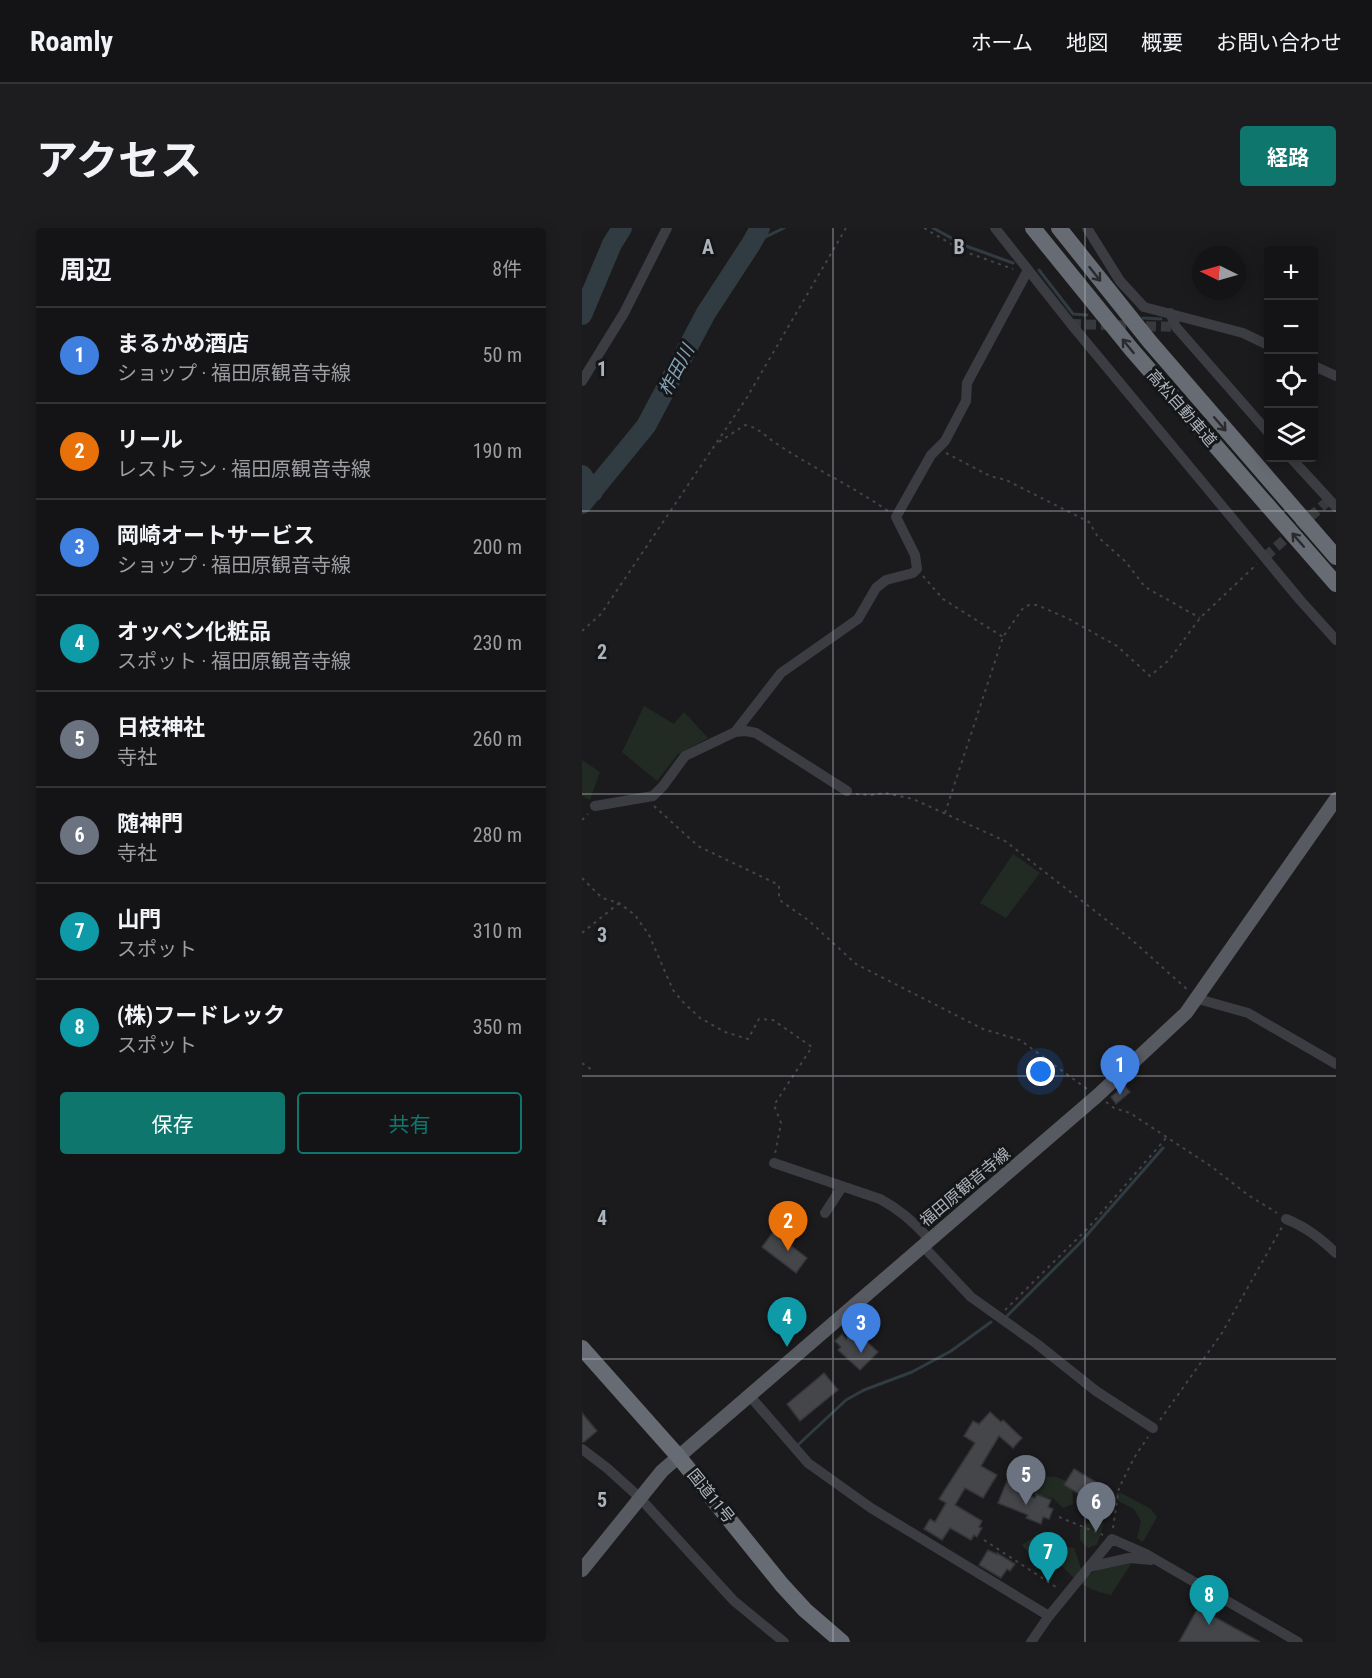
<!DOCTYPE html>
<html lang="ja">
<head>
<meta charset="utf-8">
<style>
  :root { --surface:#141416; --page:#1d1d1f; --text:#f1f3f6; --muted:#9d9ea1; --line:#333335; --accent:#0f766e }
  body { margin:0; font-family:"Roboto Condensed","Noto Sans JP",sans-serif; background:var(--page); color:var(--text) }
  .controls { position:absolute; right:18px; top:18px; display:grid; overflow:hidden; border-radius:6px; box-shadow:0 3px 15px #0003 }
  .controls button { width:54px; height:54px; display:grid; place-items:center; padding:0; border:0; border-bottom:2px solid var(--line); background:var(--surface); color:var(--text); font:30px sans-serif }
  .compass { position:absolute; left:610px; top:18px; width:54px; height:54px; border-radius:50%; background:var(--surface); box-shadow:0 3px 15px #0003; rotate:275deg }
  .you { position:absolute; left:459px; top:844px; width:21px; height:21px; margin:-15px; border:4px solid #fff; border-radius:50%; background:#1a73e8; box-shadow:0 0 0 9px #1a73e833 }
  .badge { display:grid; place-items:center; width:39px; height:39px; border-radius:50%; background:var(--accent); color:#fff; font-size:20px; font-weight:700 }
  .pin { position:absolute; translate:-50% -50px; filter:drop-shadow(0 2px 3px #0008) }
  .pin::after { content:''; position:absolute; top:32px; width:21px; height:18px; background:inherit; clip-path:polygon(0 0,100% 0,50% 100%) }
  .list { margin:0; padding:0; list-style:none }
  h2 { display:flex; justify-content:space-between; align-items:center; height:78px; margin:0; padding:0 24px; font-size:26px }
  h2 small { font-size:20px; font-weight:400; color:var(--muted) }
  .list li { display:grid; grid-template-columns:39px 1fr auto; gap:18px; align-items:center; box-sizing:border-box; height:96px; padding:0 24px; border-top:2px solid var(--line) }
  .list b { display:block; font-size:22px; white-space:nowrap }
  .list p { margin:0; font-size:20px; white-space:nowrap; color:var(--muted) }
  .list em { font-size:20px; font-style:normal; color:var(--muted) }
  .actions { display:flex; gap:12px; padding:18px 24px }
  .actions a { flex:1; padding:14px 0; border:2px solid var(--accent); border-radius:6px; text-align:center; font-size:21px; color:var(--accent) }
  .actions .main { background:var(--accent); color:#fff }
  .icon { flex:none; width:33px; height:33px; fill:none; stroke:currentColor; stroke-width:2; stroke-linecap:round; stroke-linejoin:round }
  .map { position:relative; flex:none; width:754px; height:1414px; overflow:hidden; border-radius:6px }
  header { display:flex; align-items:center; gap:36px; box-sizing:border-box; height:84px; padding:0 30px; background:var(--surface); border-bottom:2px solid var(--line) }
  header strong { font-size:28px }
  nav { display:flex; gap:33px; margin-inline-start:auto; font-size:21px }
  .intro { display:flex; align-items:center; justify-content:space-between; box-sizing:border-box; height:144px; padding:0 36px }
  h1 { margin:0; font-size:42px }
  .button { padding:15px 27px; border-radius:6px; background:var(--accent); color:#fff; font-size:21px; font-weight:700 }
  main { display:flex; gap:36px; padding:0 36px }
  aside { flex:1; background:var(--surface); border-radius:6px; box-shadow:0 3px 15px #0003 }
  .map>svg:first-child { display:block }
</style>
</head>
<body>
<header>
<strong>Roamly</strong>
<nav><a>ホーム</a><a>地図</a><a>概要</a><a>お問い合わせ</a></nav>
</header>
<div class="intro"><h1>アクセス</h1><a class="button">経路</a></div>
<main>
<aside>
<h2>周辺<small>8件</small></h2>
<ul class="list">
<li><span class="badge" style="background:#3f7fe0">1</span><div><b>まるかめ酒店</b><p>ショップ · 福田原観音寺線</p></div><em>50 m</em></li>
<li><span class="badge" style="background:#e8710a">2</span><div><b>リール</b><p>レストラン · 福田原観音寺線</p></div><em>190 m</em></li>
<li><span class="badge" style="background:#3f7fe0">3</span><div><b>岡崎オートサービス</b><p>ショップ · 福田原観音寺線</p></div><em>200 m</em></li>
<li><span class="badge" style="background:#0f9aa8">4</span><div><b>オッペン化粧品</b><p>スポット · 福田原観音寺線</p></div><em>230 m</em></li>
<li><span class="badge" style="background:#6b7280">5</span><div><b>日枝神社</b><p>寺社</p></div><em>260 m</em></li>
<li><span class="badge" style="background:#6b7280">6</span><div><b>随神門</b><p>寺社</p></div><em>280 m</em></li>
<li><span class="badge" style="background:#0f9aa8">7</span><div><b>山門</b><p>スポット</p></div><em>310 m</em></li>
<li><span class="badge" style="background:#0f9aa8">8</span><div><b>(株)フードレック</b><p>スポット</p></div><em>350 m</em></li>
</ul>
<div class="actions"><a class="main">保存</a><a>共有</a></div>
</aside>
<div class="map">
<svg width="754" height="1414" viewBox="0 0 754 1414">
  <rect width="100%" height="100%" fill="#1b1b1d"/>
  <path fill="#222b23" d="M62 478 92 496 102 484 126 510 96 526 75 553 40 524Z
    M0 532 18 544 8 572 0 568Z
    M431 626 458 645 424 690 398 675Z
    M453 1248 474 1249 490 1255 491 1276 481 1280 471 1270 446 1266 431 1259 430 1251Z
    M534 1265H539L569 1281 575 1289 561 1314 555 1310 559 1293 552 1281 534 1272Z
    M518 1293 522 1295 515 1317 506 1320 498 1312V1301L508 1294Z
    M453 1308 466 1313 465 1324 456 1330 445 1323 440 1317Z
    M485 1319 492 1320 502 1349 516 1342 545 1333 549 1336 529 1367C507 1363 493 1353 479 1337Z"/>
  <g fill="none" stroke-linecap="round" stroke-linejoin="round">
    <path stroke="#303b42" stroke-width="3" d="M351 0 384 18 431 35
      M169 16 202 0
      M457 42 491 86 505 87
      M561 90 579 91
      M425 1088 497 1016 581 920
      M217 1216 264 1172 282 1162 330 1144 369 1123 409 1094"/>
    <path stroke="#303b42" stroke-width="20" d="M0 87 30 16 40 0
      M0 247 11 264
      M0 276 64 198 124 85 169 16 178 0"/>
  </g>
  <path fill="#45464a" stroke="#353539" stroke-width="1.5" d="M542 857 548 864 534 876 529 869Z
    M191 1004 225 1030 214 1045 180 1019Z
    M272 1102 296 1124 278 1142 256 1122 259 1119 253 1113 260 1106 264 1111Z
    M242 1145 256 1162 218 1193 205 1176Z
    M408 1184 419 1194 421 1192 440 1210 431 1220 417 1208 399 1238 415 1247 401 1270 383 1260 373 1277 400 1293 397 1299 400 1300 395 1309 392 1307 389 1312 368 1300 360 1312 342 1301 348 1291 353 1294 364 1275 357 1271 393 1215 382 1208 391 1193 397 1196Z
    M0 1185 15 1203 2 1214H0Z
    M435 1239 445 1244 435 1263 453 1270 454 1266 469 1272 466 1279 471 1281 467 1291 461 1289 459 1296 444 1290 446 1287 416 1275 425 1253 428 1255Z
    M492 1241 527 1262 522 1271 518 1268 515 1274 501 1265 499 1267 482 1257Z
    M406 1322 414 1326 415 1325 433 1336 428 1343 425 1341 419 1350 397 1337Z
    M616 1380 678 1414H597Z"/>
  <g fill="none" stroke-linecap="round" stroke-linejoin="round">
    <path stroke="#38393d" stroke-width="10" stroke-dasharray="10 5" stroke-linecap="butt" d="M489 96 594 99
      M683 329 747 272"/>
    <path stroke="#414449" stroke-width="2" stroke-dasharray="3 4.5" stroke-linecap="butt" d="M342 0 381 23 431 41
      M137 214 163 197C176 199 184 209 195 216 231 240 270 258 306 283
      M364 225 408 248 424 252 507 294 516 309 544 334 563 359 618 390
      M341 348 361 371 421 409
      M0 403 19 386 164 171 264 0
      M274 566 289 567 303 565 331 571 423 613 550 712 607 763
      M72 578 116 618 197 657V669L199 673 226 692 274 736 401 801 438 812 505 861
      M363 585 421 409 441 380 447 377H455L487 391 535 418 568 448 587 432 618 390 675 336
      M0 592 6 586
      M0 650 20 670 37 675 53 687 67 707 91 762 101 774 118 790 143 804 166 811 177 791 191 792 230 819 192 877 199 895 193 926
      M0 705 37 675
      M0 835 10 842
      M524 874 532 880 548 885 630 939 666 967 695 985
      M423 1082 506 1000 585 909
      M578 1192 640 1105 700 999
      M477 1289 521 1307
      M531 1300 537 1260 552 1230 566 1209
      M402 1312 477 1361"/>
    <path stroke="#3b3d42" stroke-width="10" d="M413 0 489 96 718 372 754 412
      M505 0 538 53 562 79 661 105 686 117
      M588 85 594 99 686 204
      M732 138 754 148
      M0 153 42 85 85 0
      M709 230 754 279
      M153 504 164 503 174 505 265 563
      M13 578 71 568 81 558 103 528 153 504 199 445 276 391 294 360 304 352 331 345 335 341 333 327 314 289 349 227 363 213 384 173 385 155 446 42
      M616 771 666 785 754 836
      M192 935 298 971C317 981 333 995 347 1011
      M243 985 260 959
      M704 991C724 999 738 1010 754 1025
      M340 1017 389 1069 455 1116 514 1163 571 1200
      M167 1167 226 1235 289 1280 467 1388
      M0 1221 25 1240 57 1269 152 1373 202 1414
      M507 1339 547 1330 569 1332
      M449 1414 467 1388 530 1311 564 1326 716 1414"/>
    <path stroke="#575a61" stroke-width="14" d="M0 1342 80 1243 515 868 604 785 754 571"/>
    <path stroke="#676b73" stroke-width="16" d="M451 0 550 122 754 356
      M477 0 568 114 754 329
      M0 1120 96 1228 200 1357 223 1382 260 1414"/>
  </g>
  <defs><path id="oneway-shaft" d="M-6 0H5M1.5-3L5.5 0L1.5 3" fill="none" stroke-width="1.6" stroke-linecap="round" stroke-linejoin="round" transform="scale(1.5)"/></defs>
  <g stroke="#2a2b2f">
    <use href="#oneway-shaft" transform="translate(513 46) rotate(52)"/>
    <use href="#oneway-shaft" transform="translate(546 118) rotate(-129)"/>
    <use href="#oneway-shaft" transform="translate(638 196) rotate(49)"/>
    <use href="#oneway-shaft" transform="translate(716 312) rotate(-131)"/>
  </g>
  <path fill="none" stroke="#adb3bc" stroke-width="1.5" stroke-opacity="0.55" d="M251 0V1414M503 0V1414M0 283H754M0 566H754M0 848H754M0 1131H754"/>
  <g text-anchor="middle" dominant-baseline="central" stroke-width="6" stroke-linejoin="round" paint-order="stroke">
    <g font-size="16" fill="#adb3bc" stroke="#151618">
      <text transform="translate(600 180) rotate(49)">高松自動車道</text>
      <text transform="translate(383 959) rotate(-40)">福田原観音寺線</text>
      <text transform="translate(129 1268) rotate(51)">国道11号</text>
    </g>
    <g font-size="18" font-style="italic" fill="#85a3b7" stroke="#151618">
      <text transform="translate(94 142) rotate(-62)">柞田川</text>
    </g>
  </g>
  <g font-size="20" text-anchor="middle" font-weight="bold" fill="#adb3bc" stroke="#151618" stroke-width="6" stroke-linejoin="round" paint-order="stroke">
    <text x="126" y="26">A</text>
    <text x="377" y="26">B</text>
    <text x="20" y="148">1</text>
    <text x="20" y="431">2</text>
    <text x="20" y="714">3</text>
    <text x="20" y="997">4</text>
    <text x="20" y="1279">5</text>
  </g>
</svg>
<div class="controls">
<button>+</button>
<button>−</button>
<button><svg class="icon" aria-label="locate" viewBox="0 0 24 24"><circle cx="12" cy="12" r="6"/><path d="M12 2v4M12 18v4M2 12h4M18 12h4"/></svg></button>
<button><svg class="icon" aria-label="layers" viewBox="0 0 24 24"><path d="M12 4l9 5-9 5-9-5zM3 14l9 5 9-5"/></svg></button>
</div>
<svg class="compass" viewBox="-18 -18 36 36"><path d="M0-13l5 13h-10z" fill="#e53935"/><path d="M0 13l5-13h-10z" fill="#9d9ea1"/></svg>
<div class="you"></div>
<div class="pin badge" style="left:538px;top:867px;background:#3f7fe0">1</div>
<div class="pin badge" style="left:206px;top:1023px;background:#e8710a">2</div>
<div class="pin badge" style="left:279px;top:1125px;background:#3f7fe0">3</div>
<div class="pin badge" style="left:205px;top:1119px;background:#0f9aa8">4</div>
<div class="pin badge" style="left:444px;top:1277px;background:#6b7280">5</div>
<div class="pin badge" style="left:514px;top:1304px;background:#6b7280">6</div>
<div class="pin badge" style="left:466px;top:1354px;background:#0f9aa8">7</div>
<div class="pin badge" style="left:627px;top:1397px;background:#0f9aa8">8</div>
</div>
</main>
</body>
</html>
